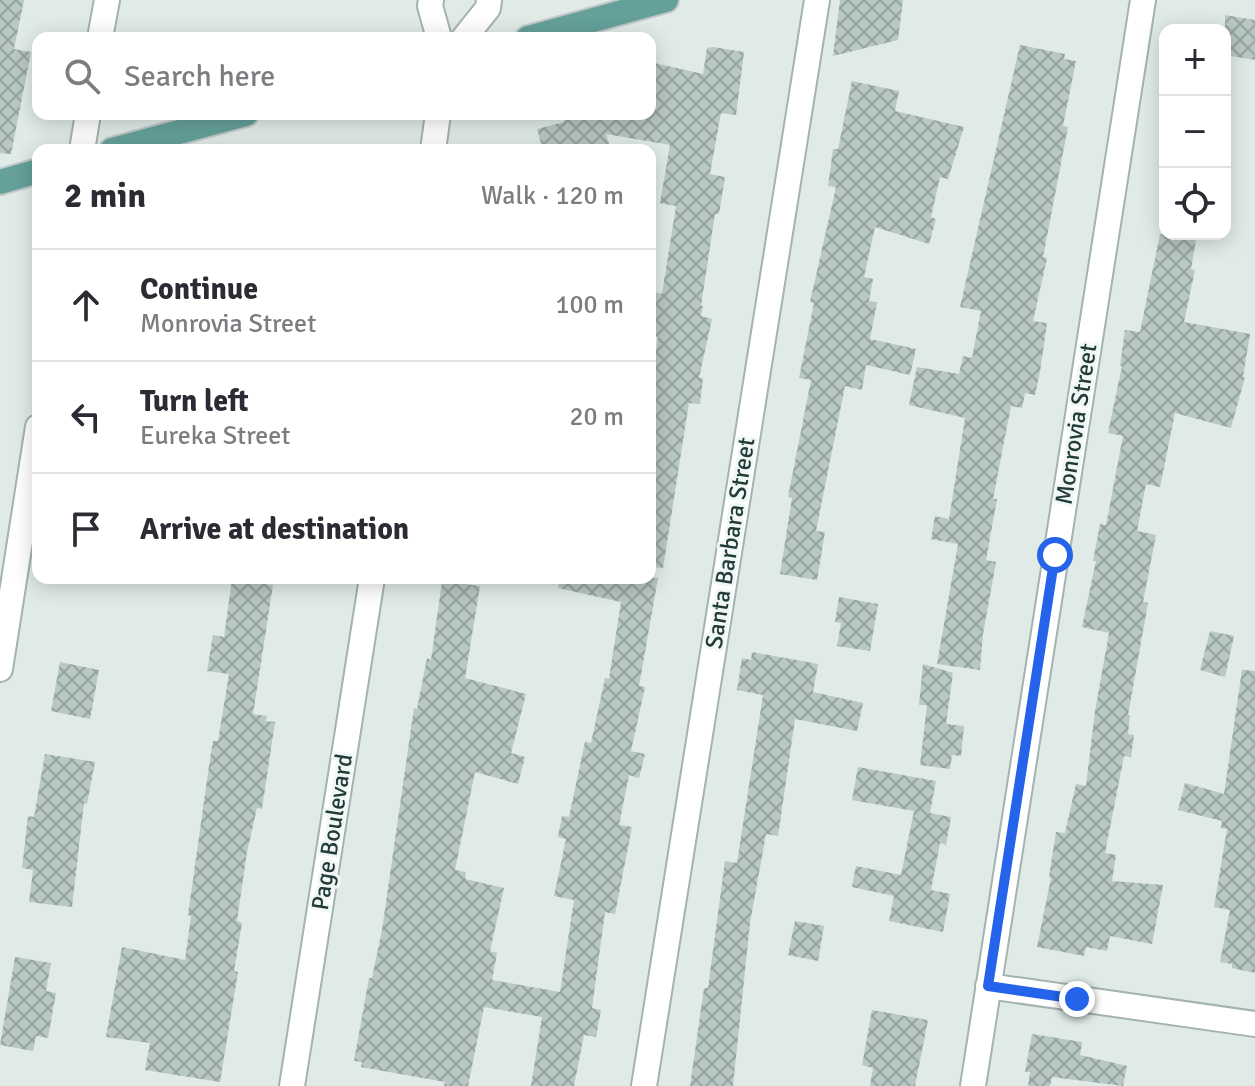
<!DOCTYPE html>
<html lang="en">
<head>
<meta charset="utf-8">
<style>
  :root { --surface:#fff; --page:#f7f7f7; --text:#2b2b33; --muted:#7c7c81; --line:#e1e1e2 }
  body { margin:0; font-family:Signika,sans-serif; background:var(--page); color:var(--text) }
  .controls { position:absolute; right:24px; top:24px; display:grid; overflow:hidden; border-radius:16px; box-shadow:0 4px 20px #0003 }
  .controls button { width:72px; height:72px; display:grid; place-items:center; padding:0; border:0; border-bottom:2px solid var(--line); background:var(--surface); color:var(--text); font:40px sans-serif }
  .stop { position:absolute; width:24px; height:24px; margin:-18px; border:6px solid #2563eb; border-radius:50%; background:#fff }
  .stop.end { background:#2563eb; border-color:#fff; box-shadow:0 2px 8px #0008 }
  .list { margin:0; padding:0; list-style:none }
  h2 { display:flex; justify-content:space-between; align-items:center; height:104px; margin:0; padding:0 32px; font-size:34px }
  h2 small { font-size:26px; font-weight:400; color:var(--muted) }
  .list li { display:grid; grid-template-columns:52px 1fr auto; gap:24px; align-items:center; box-sizing:border-box; height:112px; padding:0 32px; border-top:2px solid var(--line) }
  .list b { display:block; font-size:30px; white-space:nowrap }
  .list p { margin:0; font-size:26px; white-space:nowrap; color:var(--muted) }
  .list em { font-size:26px; font-style:normal; color:var(--muted) }
  .icon { flex:none; width:44px; height:44px; fill:none; stroke:currentColor; stroke-width:2; stroke-linecap:round; stroke-linejoin:round }
  .map { position:relative; flex:none; width:1255px; height:1086px; overflow:hidden }
  .search { position:absolute; background:var(--surface); box-shadow:0 4px 20px #0003; left:32px; top:32px; width:624px; height:88px; display:flex; align-items:center; gap:20px; box-sizing:border-box; padding:0 28px; border-radius:16px; color:var(--muted); font-size:30px }
  .panel { position:absolute; background:var(--surface); box-shadow:0 4px 20px #0003; left:32px; top:144px; width:624px; height:440px; border-radius:16px }
  .map>svg:first-child { display:block }
</style>
</head>
<body>
<div class="map">
<svg width="1255" height="1086" viewBox="0 0 1255 1086">
  <defs>
    <pattern id="building-cross-hatch" width="8" height="8" patternUnits="userSpaceOnUse" patternTransform="scale(2)"><rect width="8" height="8" fill="#b8c8c4"/><path d="M0 0l8 8M0 8l8-8" fill="none" stroke="#95a4a0"/></pattern>
  </defs>
  <rect width="100%" height="100%" fill="#e0ebe8"/>
  <path fill="url(#building-cross-hatch)" d="M0 0H24L14 49 31 52 11 154 0 153Z
    M840 0H903L898 40 833 56Z
    M1225 15 1255 20V60L1225 55Z
    M1020 45 1065 54 1064 59 1076 61 1063 126 1068 127 1043 257 1047 258 1033 321 1047 323 1040 372 1035 395 1025 393 1022 408 1011 406 993 499H997L986 560 996 562 983 634 980 670 937 664 958 544 931 539 935 516 949 519 965 418 909 405 917 367 959 374 963 356 972 358 981 311 960 307Z
    M713 47 744 52 736 115 721 113 710 174 725 177 719 214H715L701 306H703L701 316 712 319 699 378H703L700 404 689 403 663 568 650 567V381H652L658 337 650 335V291L662 294 676 206 660 203 670 145 606 134 611 150H543L537 129 564 122V114H650V62L703 74 707 48Z
    M852 81 899 91 895 111 964 127 948 179 940 177 931 217 936 219 929 244 875 227 864 277 873 279 869 301 877 302 870 339 916 349 910 375 866 365 862 390 845 386 816 531 825 532 817 580 780 574 792 498 788 497 811 380 799 378 814 303 810 302 836 187 828 186 833 149H838Z
    M1160 234H1197L1191 269 1195 270 1184 322 1250 334 1243 377H1245L1231 428 1175 413 1160 487 1146 484 1137 531 1156 535 1143 602 1148 603 1128 715H1130L1128 734 1134 735 1131 757 1124 756 1105 853 1116 855 1112 881 1163 885 1152 944 1110 936 1107 951 1086 947 1084 956 1037 947 1051 878 1049 877 1056 832 1065 833 1076 784 1086 786 1095 711 1109 633 1082 627 1096 561H1093L1100 524 1106 525 1123 436 1108 433 1122 366H1120L1125 330 1140 332Z
    M560 578H658L639 686 645 687 631 751 645 754 639 778 629 775 619 825 632 827 615 914 605 912 592 1008 601 1010 596 1037 584 1035 574 1086H531L542 1017 484 1007 468 1086H444L445 1082 361 1067 362 1062 354 1061 369 978H372L382 930 414 708 417 709 427 658 431 660 442 581 480 586 465 678 526 694 511 753 525 757 518 784 475 772 455 870 466 872 465 879 504 888 490 951 497 953 492 980 560 992 574 900 554 896 566 839 558 837 562 816 569 817 585 742 591 743 605 678 609 679 621 602 558 588Z
    M232 579 273 585 253 714 267 716 266 721 275 722 262 809 257 808 247 852 237 921 242 923 234 971 238 972 220 1082 145 1070 150 1043 106 1037 122 947 185 960 191 916 188 915 209 766 213 741H218L229 674 207 671 213 635 224 637Z
    M839 597 878 604 870 651 837 646 841 623 835 622Z
    M1210 631 1234 636 1225 677 1200 670Z
    M752 652 818 664 813 692 863 703 857 731 795 719 778 836 766 834 750 923 733 1086H690L704 988H708L725 861 737 863 763 695 737 690 742 658 751 660Z
    M60 662 99 670 90 719 51 711Z
    M923 664 953 673 946 724 964 726 961 756 952 755 950 769 920 765 927 705H919Z
    M1242 670 1255 671V973L1232 968V964L1220 962 1230 910 1214 907 1227 829 1221 828 1222 821 1178 810 1185 783 1224 794Z
    M45 754 95 762 87 804 84 803 72 907 29 902 33 870 22 868 28 816 34 817Z
    M858 767 936 781 930 813 951 817 946 845 940 843 931 890 950 894 943 932 889 921 894 896 852 887 856 866 901 875 914 811 852 800Z
    M795 921 824 926 818 961 788 955Z
    M15 957 51 963 46 991 56 993 48 1038 36 1036 33 1051 0 1045Z
    M872 1010 928 1020 915 1086H870L873 1068 862 1065Z
    M1032 1034 1082 1042 1080 1055 1127 1066 1123 1086 1052 1077 1050 1086H1028L1030 1072H1025Z"/>
  <g fill="none" stroke-linecap="round" stroke-linejoin="round">
    <defs>
      <path id="minor" d="M431 0 430 6 439 38
        M100 38 107 0
        M464 38 488 8 489 0
        M82 150 88 114
        M433 150 438 114
        M0 669 38 427
        M988 986 1255 1024
        M292 1086 372 578
        M644 1086 817 0
        M973 1086 1143 0"/>
      <path id="major" d="M528 38 666 0
        M112 150 246 114
        M0 182 38 171"/>
    </defs>
    <use href="#minor" stroke="#a3b3b0" stroke-width="28"/>
    <use href="#major" stroke="#c1c8c7" stroke-width="28"/>
    <use href="#minor" stroke="#fff" stroke-width="24"/>
    <use href="#major" stroke="#65a09a" stroke-width="24"/>
  </g>
  <g fill="none" stroke-linecap="round" stroke-linejoin="round">
    <path stroke="#2563eb" stroke-width="10" d="M1055 555 988 986 1077 999"/>
  </g>
  <g text-anchor="middle" dominant-baseline="central" stroke-width="6" stroke-linejoin="round" paint-order="stroke">
    <g font-size="24" fill="#213b38" stroke="#f0f7f5">
      <text transform="translate(1076 424) rotate(-81)">Monrovia Street</text>
      <text transform="translate(730 543) rotate(-81)">Santa Barbara Street</text>
      <text transform="translate(332 832) rotate(-81)">Page Boulevard</text>
    </g>
  </g>
</svg>
<div class="controls">
<button>+</button>
<button>−</button>
<button><svg class="icon" aria-label="locate" viewBox="0 0 24 24"><circle cx="12" cy="12" r="6"/><path d="M12 2v4M12 18v4M2 12h4M18 12h4"/></svg></button>
</div>
<div class="stop" style="left:1055px;top:555px"></div>
<div class="stop end" style="left:1077px;top:999px"></div>
<div class="search"><svg class="icon" aria-label="search" viewBox="0 0 24 24"><circle cx="10" cy="10" r="6"/><path d="M15 15l6 6"/></svg>Search here</div>
<section class="panel">
<h2>2 min<small>Walk · 120 m</small></h2>
<ul class="list">
<li><svg class="icon" aria-label="ahead" viewBox="0 0 24 24"><path d="M12 20V5M6 11l6-6 6 6"/></svg><div><b>Continue</b><p>Monrovia Street</p></div><em>100 m</em></li>
<li><svg class="icon" aria-label="left" viewBox="0 0 24 24"><path d="M17 20v-9H6M10 6l-5 5 5 5"/></svg><div><b>Turn left</b><p>Eureka Street</p></div><em>20 m</em></li>
<li><svg class="icon" aria-label="arrive" viewBox="0 0 24 24"><path d="M6 21V4h12l-3 4 3 4H6"/></svg><div><b>Arrive at destination</b></div></li>
</ul>
</section>
</div>
</body>
</html>
